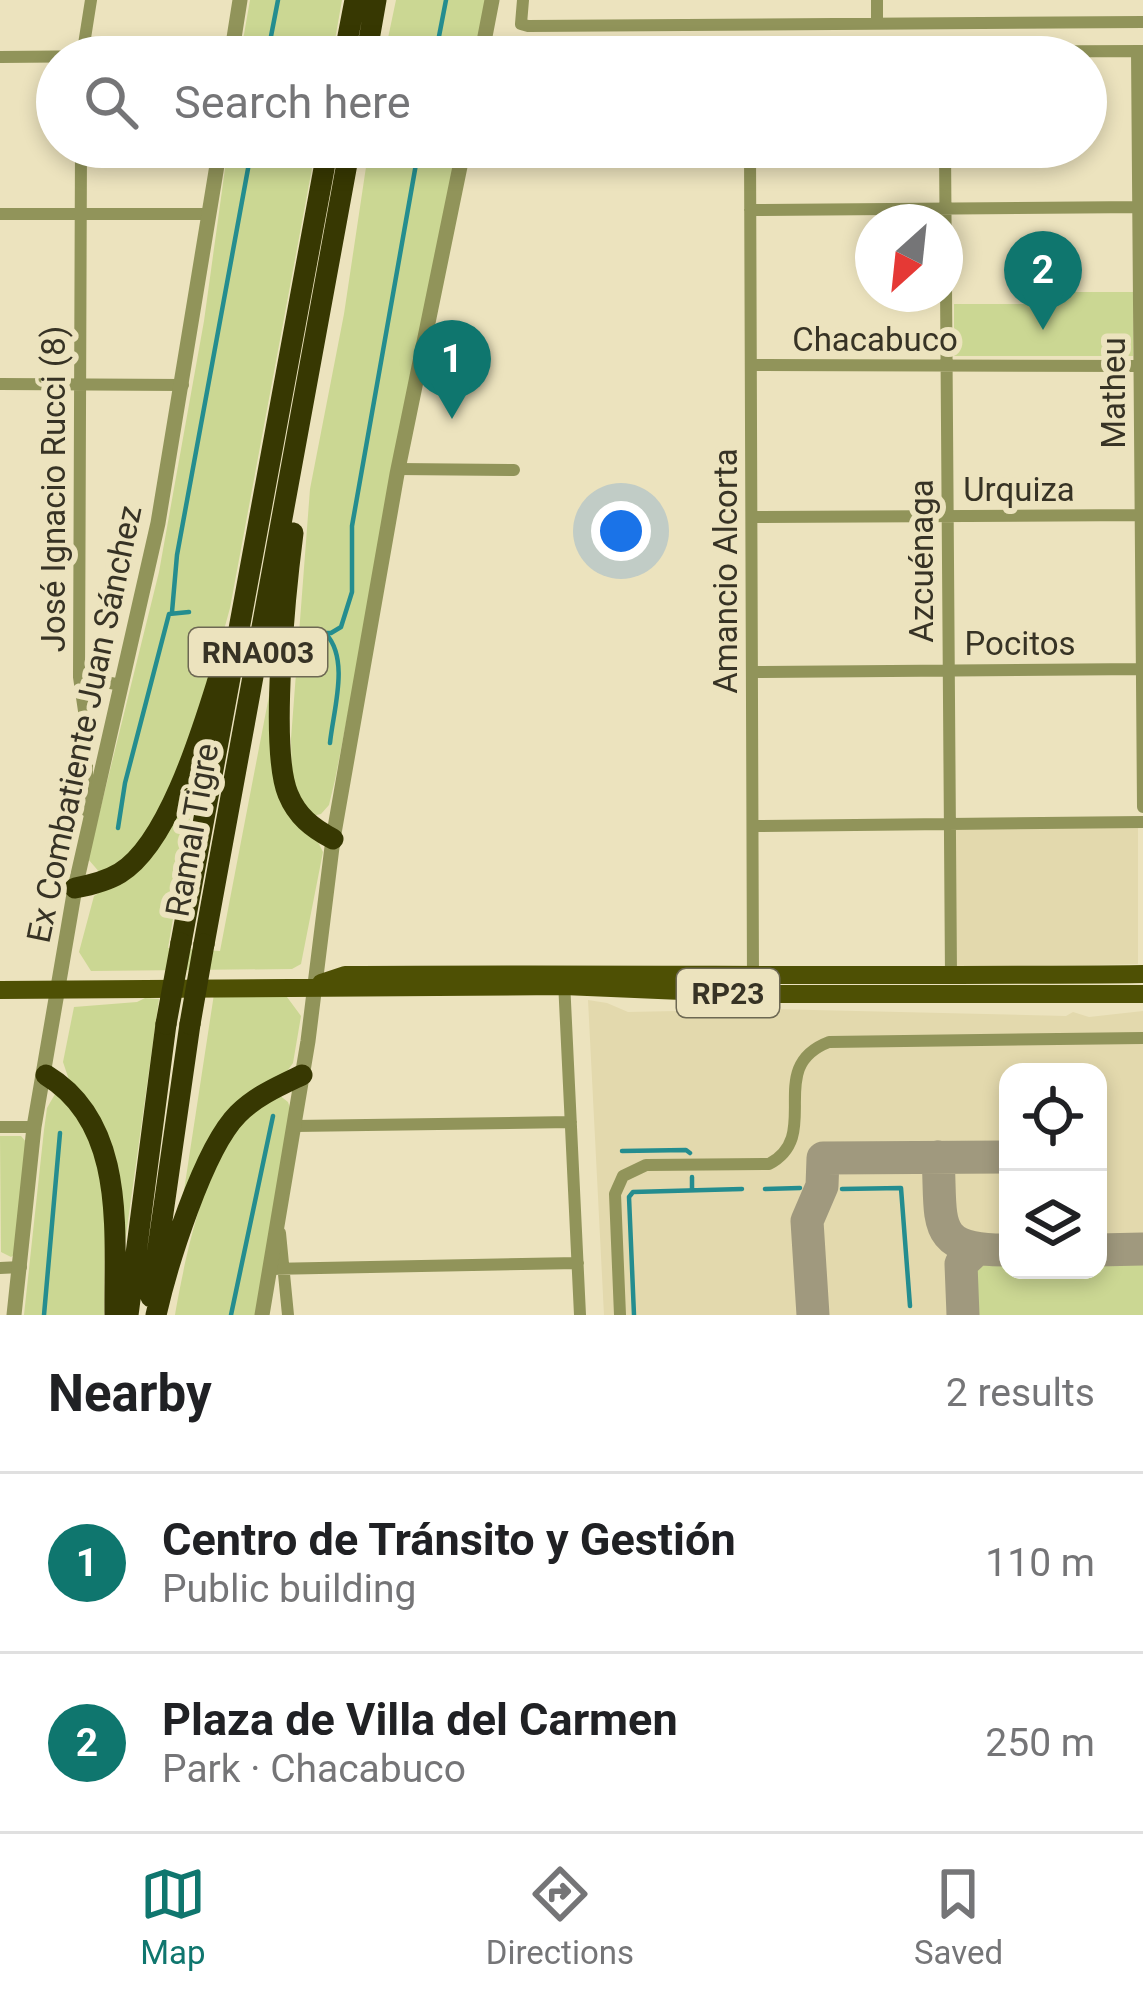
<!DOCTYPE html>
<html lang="en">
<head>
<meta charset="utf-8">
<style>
  :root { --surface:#fff; --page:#f6f6f6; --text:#202124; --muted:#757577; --line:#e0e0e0; --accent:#0f766e }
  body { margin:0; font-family:Roboto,sans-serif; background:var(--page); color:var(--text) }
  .controls { position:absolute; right:36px; bottom:36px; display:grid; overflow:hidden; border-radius:24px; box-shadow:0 6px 18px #0003 }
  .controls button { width:108px; height:108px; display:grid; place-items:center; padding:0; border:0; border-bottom:3px solid var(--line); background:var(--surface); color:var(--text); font:60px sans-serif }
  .compass { position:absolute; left:855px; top:204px; width:108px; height:108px; border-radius:50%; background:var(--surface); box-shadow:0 6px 18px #0003; rotate:207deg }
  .you { position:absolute; left:621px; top:531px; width:42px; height:42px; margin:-30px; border:9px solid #fff; border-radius:50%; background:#1a73e8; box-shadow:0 0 0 18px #1a73e833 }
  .badge { display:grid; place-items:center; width:78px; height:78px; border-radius:50%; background:var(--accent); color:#fff; font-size:39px; font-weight:700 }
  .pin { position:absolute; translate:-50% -99px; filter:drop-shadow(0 3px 6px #0008) }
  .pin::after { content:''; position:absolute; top:63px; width:42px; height:36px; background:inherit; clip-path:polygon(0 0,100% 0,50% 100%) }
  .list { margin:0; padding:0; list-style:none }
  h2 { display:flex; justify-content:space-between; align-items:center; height:156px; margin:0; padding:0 48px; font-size:51px }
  h2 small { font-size:39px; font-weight:400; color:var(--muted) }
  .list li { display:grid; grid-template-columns:78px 1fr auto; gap:36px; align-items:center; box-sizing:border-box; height:180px; padding:0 48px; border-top:3px solid var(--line) }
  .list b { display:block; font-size:45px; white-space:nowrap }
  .list p { margin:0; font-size:39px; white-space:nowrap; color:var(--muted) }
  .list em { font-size:39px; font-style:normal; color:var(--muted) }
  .icon { flex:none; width:66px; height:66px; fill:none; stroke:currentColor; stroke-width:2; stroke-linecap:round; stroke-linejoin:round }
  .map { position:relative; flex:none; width:1143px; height:1315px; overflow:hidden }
  .search { position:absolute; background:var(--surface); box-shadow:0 6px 18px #0003; left:36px; right:36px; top:36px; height:132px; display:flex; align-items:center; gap:30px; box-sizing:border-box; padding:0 42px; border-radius:66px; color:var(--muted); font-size:45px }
  .sheet { height:516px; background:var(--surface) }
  nav { display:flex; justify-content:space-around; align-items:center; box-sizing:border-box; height:168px; border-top:3px solid var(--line); background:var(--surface); font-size:33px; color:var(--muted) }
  nav a { display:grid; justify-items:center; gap:6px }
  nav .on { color:var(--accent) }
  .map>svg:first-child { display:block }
</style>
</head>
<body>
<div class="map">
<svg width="1143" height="1315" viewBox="0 0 1143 1315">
  <rect width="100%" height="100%" fill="#ece3be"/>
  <path fill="#e3d9ad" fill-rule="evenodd" d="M1138 826V964L956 968 955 829Z
    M588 1000 607 1003 628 1012 770 1009 1066 1016 1073 1012 1089 1017 1143 1011V1315H604ZM1008 1072H1098V1270H1008Z"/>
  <path fill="#cbd793" d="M250 0H342L332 57H240Z
    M396 0H487L476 57H384Z
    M228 147H316L230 608 208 688 191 745 147 840 101 874 88 859 159 572 204 321Z
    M369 147H458L335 780 329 805 321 814 312 816 292 783 291 739 310 489 344 314Z
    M1036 292H1133V356H954V304H1035Z
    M283 623 278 762 323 852 301 964 292 969 91 971 79 952 94 896 112 885 199 766 168 948 220 951Z
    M214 994 287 997 301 1016 293 1063 283 1077 260 1089 181 1210Z
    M145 998 159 999 121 1271 119 1229 63 1062 74 1007 137 1002Z
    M55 1094 93 1126 105 1216 104 1315H24L44 1130 47 1108Z
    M279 1095 288 1102 291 1111 256 1315H175C184 1262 209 1140 254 1107 261 1102 272 1099 279 1095Z
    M0 1136H21L27 1143 15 1254 11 1257 1 1252Z
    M1098 1262H1143V1315H977L976 1270 988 1263H1008V1270H1098Z"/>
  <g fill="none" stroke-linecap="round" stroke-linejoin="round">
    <path stroke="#248d8f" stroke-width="4.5" d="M267 57 278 0
      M435 57 446 0
      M172 612 177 555 252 147
      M320 633H331L341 627 352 592V526L419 147
      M326 634C350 660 333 711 330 743
      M118 828 125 783 169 614 189 612
      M622 1151 686 1150 690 1153
      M692 1177V1189
      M765 1189 800 1188
      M842 1189 901 1188 910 1306
      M44 1315 60 1133
      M231 1315 273 1116
      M634 1315 629 1197 633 1192 742 1189"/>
    <path stroke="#a0997e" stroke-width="33" d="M938 1157C942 1223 929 1251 1008 1250
      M1098 1250 1143 1249
      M813 1315 807 1221 822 1186 823 1158 1008 1157
      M963 1315 961 1264 976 1250"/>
    <path stroke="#91945a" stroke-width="12" d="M523 0 521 24 528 26 1143 22
      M877 0V23
      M483 48 556 53 1142 51
      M1137 51 1143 807
      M0 57 231 55
      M82 57 91 0
      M81 147 79 677 87 731V811
      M750 147 753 981
      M945 147 951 976
      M750 210 1142 207
      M0 214H210
      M751 365 1142 366
      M0 384 183 385
      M398 469 514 470
      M752 517 1143 515
      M753 672 1143 669
      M79 677 121 685
      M754 826 1143 822
      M564 981 580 1315
      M295 1126 571 1122
      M0 1127H34
      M280 1233 288 1315
      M0 1268 21 1267
      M269 1269 578 1263
      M620 1315 615 1194 623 1176 646 1165 769 1164C824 1135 763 1067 829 1042L1143 1038"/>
    <path stroke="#91945a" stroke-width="15" d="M231 57 240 0
      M481 57 492 0
      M14 1315 34 1127 75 888 158 523 220 147
      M262 1315 308 1041 333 839 397 474 464 147"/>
    <path stroke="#4e5004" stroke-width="18" d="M321 983 345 975C611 973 877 977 1143 974
      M0 990 564 986 753 994H1143"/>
    <path stroke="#373802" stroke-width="21" d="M344 57 355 0
      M366 57 376 0
      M293 533C286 587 269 748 288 794 297 816 312 828 333 839
      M75 888C91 885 107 881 120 873 168 844 202 731 218 680
      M181 943 328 147
      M204 944 350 147
      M46 1075C127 1124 114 1232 115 1315
      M151 1297 190 1024
      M128 1315 166 1024
      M156 1315C167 1266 203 1149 238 1114 256 1096 279 1086 302 1075"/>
    <path stroke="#373802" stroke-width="21" d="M166 1024 181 943
      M190 1024 204 944"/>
  </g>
  <g text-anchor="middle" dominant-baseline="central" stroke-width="12" stroke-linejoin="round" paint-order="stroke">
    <g fill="#ece3be" stroke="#6d6853" stroke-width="3">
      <rect x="189" y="628" width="138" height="48" rx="9"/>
      <rect x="677" y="969" width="102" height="48" rx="9"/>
    </g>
    <g font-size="30" font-weight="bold" fill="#373325">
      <text x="258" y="652">RNA003</text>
      <text x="728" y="993">RP23</text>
    </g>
    <g font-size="33" fill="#373325" stroke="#ece3be">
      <text x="875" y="339">Chacabuco</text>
      <text transform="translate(1113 393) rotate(-90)">Matheu</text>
      <text transform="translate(53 489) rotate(-90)">José Ignacio Rucci (8)</text>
      <text x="1019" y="489">Urquiza</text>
      <text transform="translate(921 561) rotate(-90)">Azcuénaga</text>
      <text transform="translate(725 571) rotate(-90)">Amancio Alcorta</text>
      <text x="1020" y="643">Pocitos</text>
      <text transform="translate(84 724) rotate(-78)">Ex Combatiente Juan Sánchez</text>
      <text transform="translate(192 830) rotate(-80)">Ramal Tigre</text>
    </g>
  </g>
</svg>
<div class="controls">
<button><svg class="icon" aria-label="locate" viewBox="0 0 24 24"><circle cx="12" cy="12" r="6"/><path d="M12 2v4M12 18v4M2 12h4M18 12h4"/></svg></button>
<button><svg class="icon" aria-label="layers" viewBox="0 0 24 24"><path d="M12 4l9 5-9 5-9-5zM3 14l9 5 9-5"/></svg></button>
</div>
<svg class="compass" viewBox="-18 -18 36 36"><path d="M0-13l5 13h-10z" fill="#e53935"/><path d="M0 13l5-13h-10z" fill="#757577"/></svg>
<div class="you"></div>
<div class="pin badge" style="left:452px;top:419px">1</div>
<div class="pin badge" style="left:1043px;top:330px">2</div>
<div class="search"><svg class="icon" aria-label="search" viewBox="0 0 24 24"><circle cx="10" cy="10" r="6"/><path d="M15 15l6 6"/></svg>Search here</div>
</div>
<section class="sheet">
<h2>Nearby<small>2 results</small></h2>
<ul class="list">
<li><span class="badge">1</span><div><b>Centro de Tránsito y Gestión</b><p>Public building</p></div><em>110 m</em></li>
<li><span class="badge">2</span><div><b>Plaza de Villa del Carmen</b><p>Park · Chacabuco</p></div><em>250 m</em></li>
</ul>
</section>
<nav>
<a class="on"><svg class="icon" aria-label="map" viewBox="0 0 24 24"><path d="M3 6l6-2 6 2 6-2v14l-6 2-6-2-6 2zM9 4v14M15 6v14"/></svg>Map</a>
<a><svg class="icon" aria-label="directions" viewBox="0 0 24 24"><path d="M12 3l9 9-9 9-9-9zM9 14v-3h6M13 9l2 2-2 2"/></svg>Directions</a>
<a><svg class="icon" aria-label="saved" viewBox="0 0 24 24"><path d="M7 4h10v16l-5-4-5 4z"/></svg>Saved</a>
</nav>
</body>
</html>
